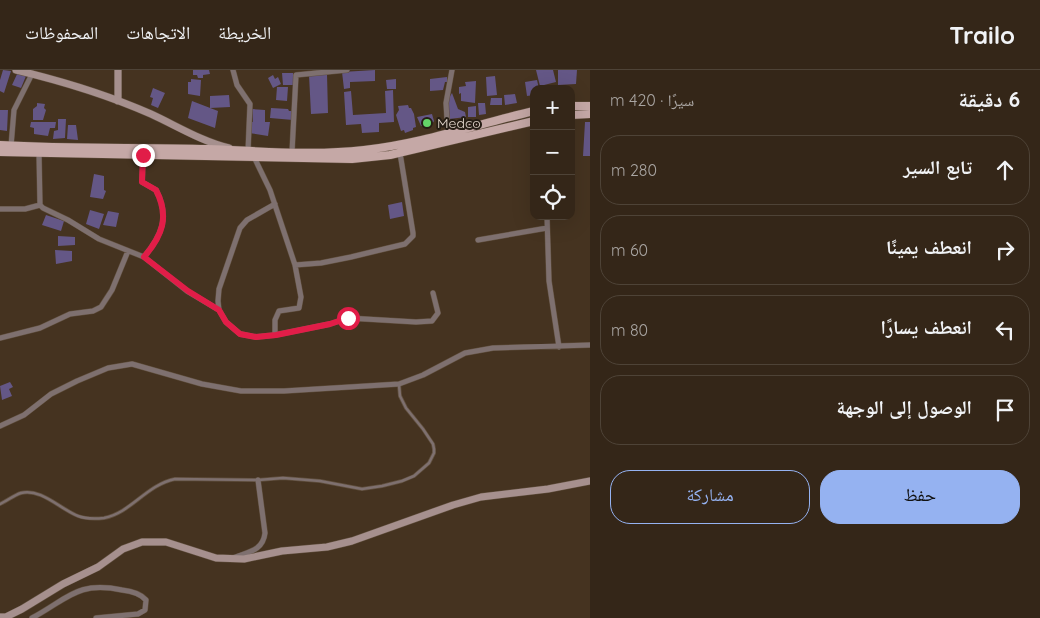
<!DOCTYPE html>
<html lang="ar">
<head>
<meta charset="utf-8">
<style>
  :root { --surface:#342618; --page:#3f3225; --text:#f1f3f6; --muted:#a9a5a2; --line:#4e4337; --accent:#95b2f1 }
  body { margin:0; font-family:Quicksand,"Noto Naskh Arabic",sans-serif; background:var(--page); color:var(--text); direction:rtl }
  .controls { position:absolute; right:15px; top:15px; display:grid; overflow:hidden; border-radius:10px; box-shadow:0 5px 20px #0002 }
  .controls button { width:45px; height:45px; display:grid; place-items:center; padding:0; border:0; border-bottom:1px solid var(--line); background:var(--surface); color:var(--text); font:25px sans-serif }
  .stop { position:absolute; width:15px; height:15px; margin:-11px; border:4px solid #e11d48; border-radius:50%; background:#fff }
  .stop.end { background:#e11d48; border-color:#fff; box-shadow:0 1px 5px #0008 }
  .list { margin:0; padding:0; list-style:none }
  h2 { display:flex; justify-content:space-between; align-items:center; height:65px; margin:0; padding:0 20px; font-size:21px }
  h2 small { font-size:16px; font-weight:400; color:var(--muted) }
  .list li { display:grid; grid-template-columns:32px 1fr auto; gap:15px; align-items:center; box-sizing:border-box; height:70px; margin:0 10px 10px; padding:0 10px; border:1px solid var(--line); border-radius:20px }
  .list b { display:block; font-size:19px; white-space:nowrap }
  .list em { font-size:16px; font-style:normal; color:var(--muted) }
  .actions { display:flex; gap:10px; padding:15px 20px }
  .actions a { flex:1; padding:11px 0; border:1px solid var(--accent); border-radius:20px; text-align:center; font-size:18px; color:var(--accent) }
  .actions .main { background:var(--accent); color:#111 }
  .icon { flex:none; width:28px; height:28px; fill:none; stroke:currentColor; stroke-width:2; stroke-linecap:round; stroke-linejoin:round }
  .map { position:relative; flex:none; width:590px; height:548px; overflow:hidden; direction:ltr }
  header { display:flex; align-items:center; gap:30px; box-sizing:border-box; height:70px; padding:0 25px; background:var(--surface); border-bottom:1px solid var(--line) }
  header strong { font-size:24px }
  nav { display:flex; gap:28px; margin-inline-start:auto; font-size:18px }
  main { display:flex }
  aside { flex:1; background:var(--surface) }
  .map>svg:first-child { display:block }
</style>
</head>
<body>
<header>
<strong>Trailo</strong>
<nav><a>الخريطة</a><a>الاتجاهات</a><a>المحفوظات</a></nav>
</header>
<main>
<aside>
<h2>6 دقيقة<small>سيرًا · 420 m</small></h2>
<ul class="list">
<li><svg class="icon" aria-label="ahead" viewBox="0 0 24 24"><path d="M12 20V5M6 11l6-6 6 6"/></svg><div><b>تابع السير</b></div><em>280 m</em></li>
<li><svg class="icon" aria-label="right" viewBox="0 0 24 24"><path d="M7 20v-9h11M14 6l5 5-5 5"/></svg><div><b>انعطف يمينًا</b></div><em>60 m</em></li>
<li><svg class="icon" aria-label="left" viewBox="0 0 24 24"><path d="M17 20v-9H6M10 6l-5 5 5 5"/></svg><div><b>انعطف يسارًا</b></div><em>80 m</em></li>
<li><svg class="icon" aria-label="arrive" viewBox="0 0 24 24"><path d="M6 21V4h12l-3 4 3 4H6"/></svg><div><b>الوصول إلى الوجهة</b></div></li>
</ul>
<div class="actions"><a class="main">حفظ</a><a>مشاركة</a></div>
</aside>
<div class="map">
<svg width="590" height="548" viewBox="0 0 590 548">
  <rect width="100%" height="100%" fill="#453320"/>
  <path fill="#645786" d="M3 0 11 1 4 23 0 21V10Z
    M193 0H209L210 4 203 5V8H198L197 5H193Z
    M375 0V11L350 12V18L344 19 342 2Z
    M536 0H553L556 12 540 16Z
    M558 0H577L576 14 558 15Z
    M18 2 26 6 21 18 12 15Z
    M282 3H293L295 15H283Z
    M327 4 328 43 311 44 309 5Z
    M273 5 275 9 278 7 281 14 273 18 268 8Z
    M495 6 497 25 487 26 486 7Z
    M447 7V12H445L443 20 430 21V9Z
    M191 9 201 10 200 26 188 24V12H191Z
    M396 9V19H387L386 10Z
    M537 10 539 19H534V25L527 26 525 12Z
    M476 11 475 33 461 31V23L459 24V17L466 16 465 12Z
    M277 17H288L287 31 276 30Z
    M153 18 165 23 158 38 151 35 153 28 150 27Z
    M393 20 394 52 379 53V62L362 63 361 54 346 55 344 22 351 21 353 45 386 43 385 21Z
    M452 23 458 39 465 42 466 47 449 49 447 31Z
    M515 24 517 33 505 35 504 25Z
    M229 25 230 37 210 38V26Z
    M491 28H502V35H490Z
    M192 31 218 41 215 58 188 48Z
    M37 33 45 34 44 38 46 40 43 50H33V39L37 36Z
    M478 33H485L486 44 479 45Z
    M408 35 409 38H411L414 44 416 57 413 58V60L405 63 404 60 401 61 396 45 399 40 398 36Z
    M476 36V47H468V37Z
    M271 38 288 39 289 41H293V50L270 48Z
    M252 39 265 40V52H270L268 66 249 63 250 51 253 52Z
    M0 40H8L7 61 0 60Z
    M432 44 434 51 432 54 421 56 417 47Z
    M58 49H66L65 68 53 69 54 61 58 60Z
    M31 52H56L55 58H50L48 66 34 64V58L30 57Z
    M585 52H590V86H583Z
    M68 55H76L78 70 67 69Z
    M94 104 104 106V120L106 121 103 129 90 127Z
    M402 132 404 146 390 149 388 135Z
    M90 140 104 144 99 159 86 154Z
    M108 141 119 143 116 157 103 155Z
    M46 145 64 151 61 161 42 155Z
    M58 166 75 167V175L58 176Z
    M55 180 72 181V191L56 194Z
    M10 312 13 317 9 319 12 326 2 330 0 316Z"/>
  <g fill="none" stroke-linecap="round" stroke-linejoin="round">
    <defs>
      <path id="lane" d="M0 434C7 431 14 425 21 423 41 418 60 439 78 446 86 449 95 449 104 448 131 443 146 415 175 409L258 410 283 408 320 411 362 419 382 416 402 411 414 406 429 393 434 383V379L433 374 423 359 406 338 400 326 399 315"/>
      <path id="street" d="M233 0 237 15 250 34 248 81
        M448 65 446 33 452 0
        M11 76 14 40 32 4
        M292 82 296 5 347 0
        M39 84 40 135 43 138 68 150 99 169 144 187 187 221 219 240
        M143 85 142 112 156 120C170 147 162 165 144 187
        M254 87 270 120 295 195 321 193 351 187 405 174 413 166V163L400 83
        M275 134 247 150 240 158 219 219 218 231 219 240 226 252 240 264 256 267 275 265 330 254 348 248 416 252 432 251 438 243 433 223
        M0 139H25L40 135
        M547 146 549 211 559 277
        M478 170 547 158
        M275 265V250L279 241 299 238 301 227 295 195
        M0 268 40 258 70 244 93 241 101 237 112 220 128 181
        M0 356 24 345 51 324 77 311 108 298 132 294 202 314 241 321H284L399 314 423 305 465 283 493 278 590 275
        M233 488C248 482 263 481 265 463L258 410
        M32 548C69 528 77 511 122 520 131 521 140 523 146 530L145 540 138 544 96 548"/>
      <path id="secondary" d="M16 0C62 11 108 25 151 44 177 56 201 71 229 78
        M118 0V31
        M0 547H6L22 539 63 514 98 497 123 479 142 472H166L216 488 244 489 282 481 327 477 352 471 453 435 481 427 548 419 590 411"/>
      <path id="primary" d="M571 36H590
        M571 45 590 44
        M0 75C70 79 139 77 208 79 260 81 313 86 364 80 421 74 478 54 534 41
        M0 82 352 89 390 85 534 51"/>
    </defs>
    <use href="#lane" stroke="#61503f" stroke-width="4"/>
    <use href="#street" stroke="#61503f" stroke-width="6"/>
    <use href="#secondary" stroke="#61503f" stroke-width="8"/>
    <use href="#primary" stroke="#61503f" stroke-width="9"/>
    <use href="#lane" stroke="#7e706f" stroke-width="2.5"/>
    <use href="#street" stroke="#7e706f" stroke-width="5"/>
    <use href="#secondary" stroke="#a6908e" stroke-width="7"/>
    <use href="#primary" stroke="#c5a8a6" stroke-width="8"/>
  </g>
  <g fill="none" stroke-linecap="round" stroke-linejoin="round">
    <path stroke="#e11d48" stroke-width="6" d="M143 85 142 112 156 120C170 147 162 166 144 187L188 221 219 240 226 252 240 264 256 267 276 265 330 254 348 248"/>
  </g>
  <circle fill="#64d468" stroke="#251d14" stroke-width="2" cx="427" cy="53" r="5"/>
  <g text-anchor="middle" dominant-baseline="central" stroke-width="4" stroke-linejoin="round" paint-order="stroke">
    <g font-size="14" fill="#e2d6cb" stroke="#251d14" text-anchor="start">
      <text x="437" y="53">Medco</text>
    </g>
  </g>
</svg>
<div class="controls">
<button>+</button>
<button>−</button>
<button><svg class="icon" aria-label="locate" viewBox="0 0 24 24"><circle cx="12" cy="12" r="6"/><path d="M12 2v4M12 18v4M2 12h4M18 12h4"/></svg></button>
</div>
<div class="stop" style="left:348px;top:248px"></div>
<div class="stop end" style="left:143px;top:85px"></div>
</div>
</main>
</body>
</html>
